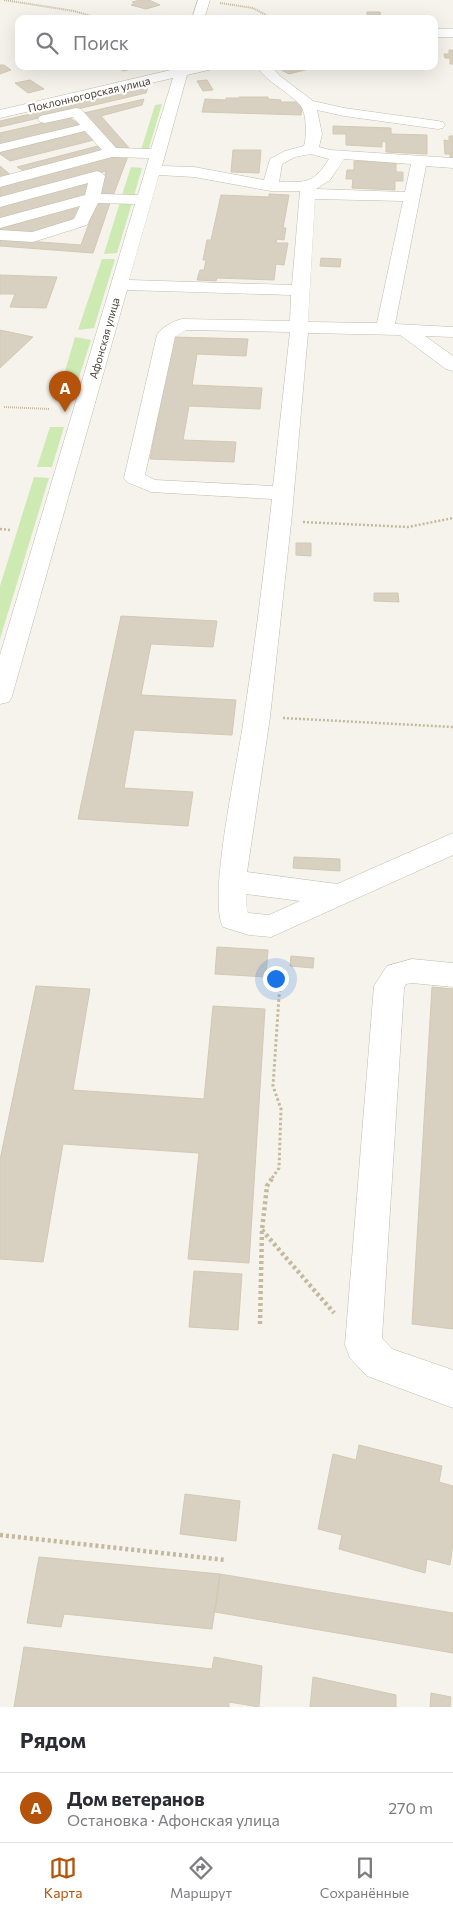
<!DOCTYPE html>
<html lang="ru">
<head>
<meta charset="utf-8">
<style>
  :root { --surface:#fff; --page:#f2f2f3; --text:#2b2b33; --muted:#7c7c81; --line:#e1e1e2; --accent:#b45309 }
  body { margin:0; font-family:Commissioner,sans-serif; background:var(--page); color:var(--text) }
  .you { position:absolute; left:275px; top:978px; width:18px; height:18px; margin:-12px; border:4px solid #fff; border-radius:50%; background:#1a73e8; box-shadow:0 0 0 8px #1a73e833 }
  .badge { display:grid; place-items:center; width:32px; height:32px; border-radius:50%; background:var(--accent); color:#fff; font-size:16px; font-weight:700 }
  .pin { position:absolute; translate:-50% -41px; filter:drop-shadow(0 1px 2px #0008) }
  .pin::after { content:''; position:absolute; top:26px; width:18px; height:15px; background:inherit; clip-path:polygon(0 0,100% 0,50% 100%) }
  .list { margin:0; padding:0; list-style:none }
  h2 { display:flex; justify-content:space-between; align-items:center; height:65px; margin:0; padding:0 20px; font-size:21px }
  h2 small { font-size:16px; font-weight:400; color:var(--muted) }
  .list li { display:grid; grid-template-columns:32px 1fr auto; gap:15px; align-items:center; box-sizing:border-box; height:70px; padding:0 20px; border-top:1px solid var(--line) }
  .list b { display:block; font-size:19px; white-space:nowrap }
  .list p { margin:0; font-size:16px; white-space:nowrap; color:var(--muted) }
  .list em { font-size:16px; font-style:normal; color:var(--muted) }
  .icon { flex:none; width:28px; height:28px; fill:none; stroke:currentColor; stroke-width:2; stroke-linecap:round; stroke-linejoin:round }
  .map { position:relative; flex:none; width:453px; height:1707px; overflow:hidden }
  .search { position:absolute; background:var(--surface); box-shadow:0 5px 20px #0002; left:15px; right:15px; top:15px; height:55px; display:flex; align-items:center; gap:12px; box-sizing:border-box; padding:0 18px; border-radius:10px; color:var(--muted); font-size:19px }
  .sheet { height:135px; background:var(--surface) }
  nav { display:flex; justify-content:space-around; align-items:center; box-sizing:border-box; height:70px; border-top:1px solid var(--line); background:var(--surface); font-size:14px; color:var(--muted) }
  nav a { display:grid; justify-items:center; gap:2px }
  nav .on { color:var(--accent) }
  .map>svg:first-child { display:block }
</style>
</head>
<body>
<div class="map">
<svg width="453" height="1707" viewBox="0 0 453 1707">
  <rect width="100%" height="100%" fill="#f5f3eb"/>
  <path fill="#cdeab3" d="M162 104 148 151 141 150 155 105Z
    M131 167 142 168 134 196 122 195Z
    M120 202 132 203 117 253 104 254Z
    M102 259H115L94 328 78 330Z
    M75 337 91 340 74 393 59 392Z
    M50 427H64L52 467H37Z
    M34 477 49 478 0 639V586Z"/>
  <path fill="#d8d0c0" stroke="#d3c9b3" d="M140 0H149L160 5 146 9 131 5 135 4 132 2Z
    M367 12H380L381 19H367Z
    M449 50H453V64H450V58H445L444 54H449Z
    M0 65H4L11 70 0 74Z
    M115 66H138L140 67 123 71Z
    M274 66H315L317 67 289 74Z
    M30 80 44 89 28 93 15 83Z
    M207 80 213 90 203 91 197 81Z
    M148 87 146 93 0 127V121Z
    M239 97H268V99L281 100 280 102H303L301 115 202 112 205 99 226 100V98H239Z
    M144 99 142 105 101 116 130 149H117L84 113Z
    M69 117 81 126 0 145V133Z
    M333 126 391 128V134L427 135V154L386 152V142L382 141V147L346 145V134H333Z
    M86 131 98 139 10 161 0 154V152Z
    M449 136H453V159H450V154H445L444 140 449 141Z
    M98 146 105 151 24 171 17 167Z
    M233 150H261L259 173 231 172Z
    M112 155 128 156 113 196H99L106 171 0 200V185Z
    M368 160 396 163V172H403V181H395V190L352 188 353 179H346L347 170H354V161H368Z
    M0 166 13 177 0 179Z
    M85 182 90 185 83 197 0 220V206Z
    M269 194 289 195 283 228H286L284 240 277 239 276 243H288L284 265 276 264 274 280 217 278 216 281 197 280 200 270H204L206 260H203L207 240H211L221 195 269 197Z
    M97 202 110 203 93 253 0 246V239L81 245Z
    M80 204 83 207 73 221 29 234 0 232V229Z
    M321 258 341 259 340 267 320 266Z
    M0 275 57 277 46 308 10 307 15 294H0Z
    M0 330 33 337 0 368Z
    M173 337 248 339 246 356 197 354 192 385 262 388 260 409 189 406 183 440 236 442 234 462 150 459Z
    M296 543H311V556L296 555Z
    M374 593H398L399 602 374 601Z
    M121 616 217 621 213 647 151 644 141 695 236 700 232 735 134 730 124 788 193 792 188 826 78 819Z
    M294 857 340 859V871L293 868Z
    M217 947 268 950 266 977 215 974Z
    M291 956 314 958 313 968 290 966Z
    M36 986 90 989 73 1090 204 1099 213 1006 265 1009 249 1263 188 1259 199 1153 63 1144 43 1262 0 1259V1160Z
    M432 987 453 989V1329L412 1324Z
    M194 1271 242 1274 238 1330 189 1327Z
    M359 1445 442 1466 439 1482 453 1486V1543L450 1565 427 1559 425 1573 339 1549 342 1535 318 1529 333 1454 356 1460Z
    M185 1494 240 1501 236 1541 180 1534Z
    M39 1557 220 1574 212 1629 64 1614 61 1627 27 1623Z
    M220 1574 453 1613V1653L215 1612Z
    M24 1647 212 1669 214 1657 262 1666 259 1707 229 1702V1707H14Z
    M313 1677 396 1695V1707H310Z
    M431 1693 451 1697 450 1707H430Z"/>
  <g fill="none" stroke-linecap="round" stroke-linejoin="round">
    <defs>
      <path id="minor" d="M198 0H210L204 19H192Z
        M434 29H453V37H434Z
        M176 66H215L213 69 187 75 162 166 194 167 264 180 270 159 285 151 304 146C307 136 307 113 300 105 288 91 269 84 256 66H271L280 76 313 101 344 108 438 121 443 122 445 125 443 128 438 129 344 116 317 110 322 134 319 147 330 150 453 158V168L426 166 395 324 453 327V337L425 336 453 356V371L446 369 400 335 308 333 292 514 270 717 247 872 337 884 453 833V855L271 937 249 935 223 927C207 897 239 758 244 717 255 645 264 572 272 499L151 492 127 482 124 478 157 335C162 327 173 321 182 319L290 321 291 295 127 290 12 696 9 702 0 704V655L135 204 98 203 87 225 33 242 0 240V230L32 232 74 219 80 206 0 228V218L85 195 88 183 0 207V197L97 171 102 173 105 176 101 194 138 195 149 158 112 157 0 187V177L102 150 85 131 0 152V144L80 125 73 117 45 123 40 122 38 119 40 116 76 108 81 109 116 148 151 149 173 78 0 118V110L175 69ZM311 154 329 159C313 184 307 182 279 182L282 164 295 157ZM344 159 411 164 405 192 316 189 330 180ZM159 175 194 177 271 191H300L292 285 129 280ZM315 199 403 201 377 323 308 322ZM186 330 290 332 273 486 155 480 145 475 175 337ZM246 894 300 901 269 915 249 913 247 912Z
        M412 959 453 963V987L412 983 406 984 404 988 382 1338 392 1349 453 1370V1408L367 1376 350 1358 345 1345 374 986 387 966Z"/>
    </defs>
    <use href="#minor" stroke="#c1bcad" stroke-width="1"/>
    <path stroke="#c4b99e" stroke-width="2" stroke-dasharray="1 1" stroke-linecap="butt" d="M4 0 74 11 101 19
      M220 3 253 8 273 19
      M55 394H67
      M4 407 49 409"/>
    <path stroke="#c4b99e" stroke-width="2.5" stroke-dasharray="2 2" stroke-linecap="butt" d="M303 522 408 527 453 518
      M0 529 11 530
      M283 718 453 727"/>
    <path stroke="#c4b99e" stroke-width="3" stroke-dasharray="2.5 2.5" stroke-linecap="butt" d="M272 1178 279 1168 281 1109 273 1086 280 982"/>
    <path stroke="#c4b99e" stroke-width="4.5" stroke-dasharray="3 3" stroke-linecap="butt" d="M262 1230 334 1313
      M260 1324 262 1230 267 1186 273 1177
      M0 1535 225 1560"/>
    <use href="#minor" fill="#fff" fill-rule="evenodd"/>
  </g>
  <g text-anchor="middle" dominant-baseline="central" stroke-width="4.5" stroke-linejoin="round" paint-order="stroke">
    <g font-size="11" fill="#4a4438" stroke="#fff">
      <text transform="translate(89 94) rotate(-13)">Поклонногорская улица</text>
      <text transform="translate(104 338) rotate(-74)">Афонская улица</text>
    </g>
  </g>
</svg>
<div class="you"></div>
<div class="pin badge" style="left:65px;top:412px">A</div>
<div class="search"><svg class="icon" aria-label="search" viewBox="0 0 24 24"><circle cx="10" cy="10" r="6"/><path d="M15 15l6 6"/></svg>Поиск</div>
</div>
<section class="sheet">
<h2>Рядом<small></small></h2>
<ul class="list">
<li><span class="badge">A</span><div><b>Дом ветеранов</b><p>Остановка · Афонская улица</p></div><em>270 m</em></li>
</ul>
</section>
<nav>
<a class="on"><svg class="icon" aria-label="map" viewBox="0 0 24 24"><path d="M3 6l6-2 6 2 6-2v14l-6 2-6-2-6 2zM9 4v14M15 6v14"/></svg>Карта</a>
<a><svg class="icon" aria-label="directions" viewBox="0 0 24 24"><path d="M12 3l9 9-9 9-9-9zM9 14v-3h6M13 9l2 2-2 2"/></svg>Маршрут</a>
<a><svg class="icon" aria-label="saved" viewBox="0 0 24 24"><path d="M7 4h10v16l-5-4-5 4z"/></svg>Сохранённые</a>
</nav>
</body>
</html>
